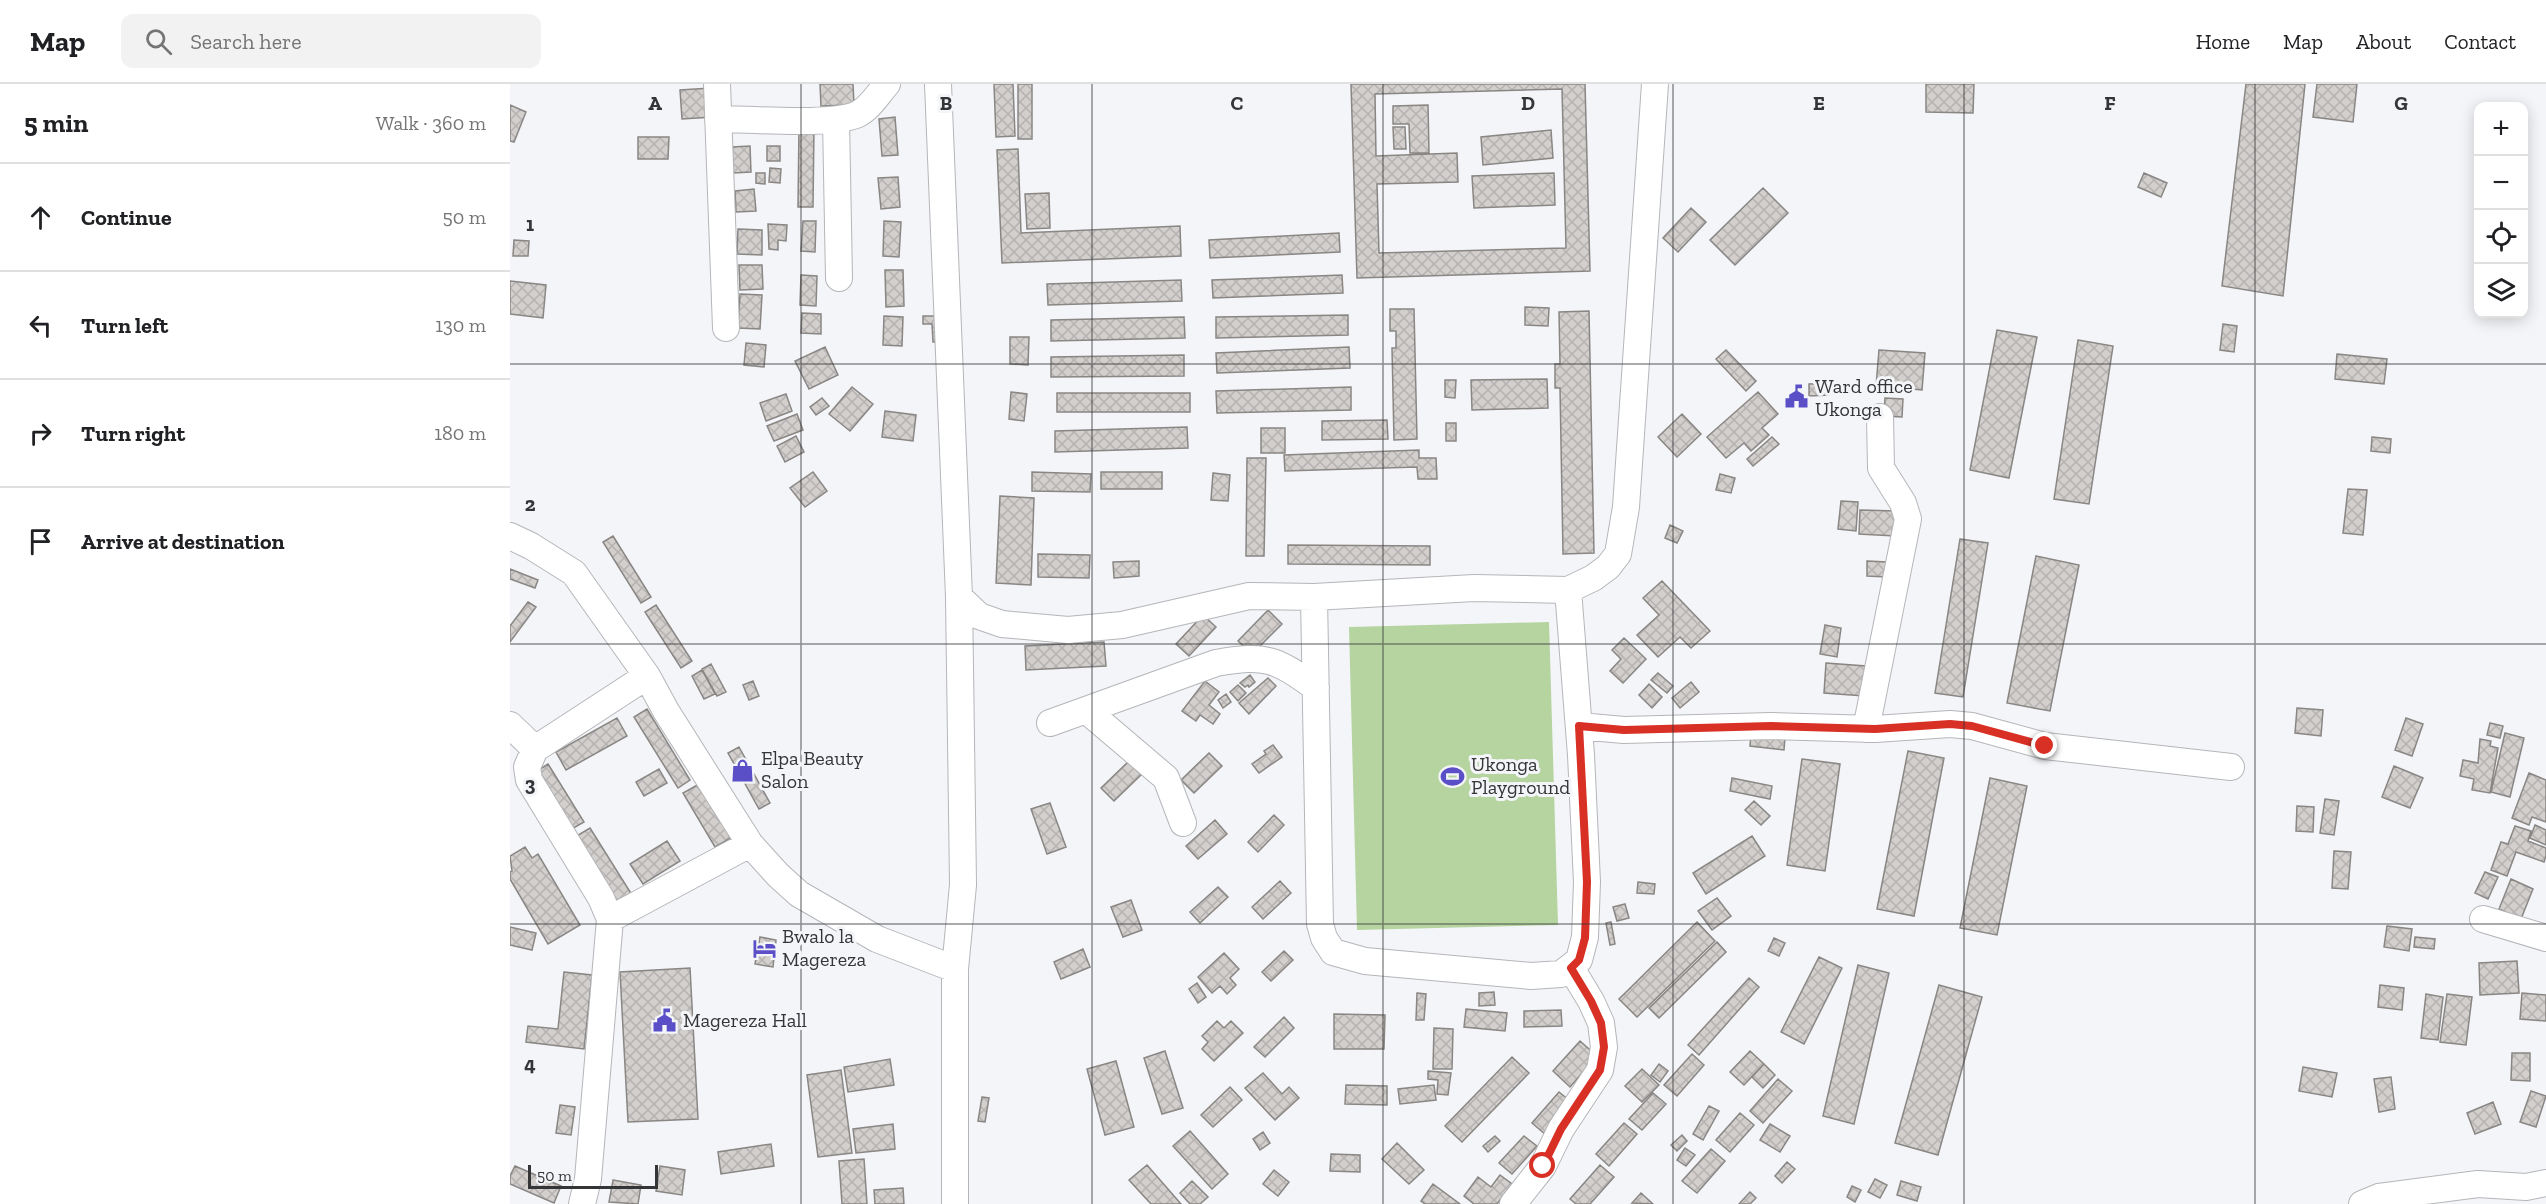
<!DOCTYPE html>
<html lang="en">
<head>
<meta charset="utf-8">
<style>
  :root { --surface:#fff; --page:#f2f2f2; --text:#202124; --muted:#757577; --line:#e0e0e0 }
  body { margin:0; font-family:"Zilla Slab",serif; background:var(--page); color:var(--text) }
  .controls { position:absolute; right:18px; top:18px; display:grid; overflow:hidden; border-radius:12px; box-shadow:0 3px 15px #0003 }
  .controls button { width:54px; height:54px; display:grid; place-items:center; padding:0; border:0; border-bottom:2px solid var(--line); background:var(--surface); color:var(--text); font:30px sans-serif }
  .scale { position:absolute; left:18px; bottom:15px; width:130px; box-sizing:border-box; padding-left:6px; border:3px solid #343536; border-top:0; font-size:16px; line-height:21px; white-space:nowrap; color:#343536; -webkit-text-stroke:4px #f3f5f8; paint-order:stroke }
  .stop { position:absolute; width:18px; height:18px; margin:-14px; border:4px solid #d93025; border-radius:50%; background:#fff }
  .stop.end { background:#d93025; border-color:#fff; box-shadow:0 2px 6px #0008 }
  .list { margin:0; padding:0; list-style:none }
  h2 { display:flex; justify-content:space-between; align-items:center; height:78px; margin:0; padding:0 24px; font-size:26px }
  h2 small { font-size:20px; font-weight:400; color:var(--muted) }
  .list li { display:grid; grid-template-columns:39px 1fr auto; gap:18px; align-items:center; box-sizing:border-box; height:108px; padding:0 24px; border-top:2px solid var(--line) }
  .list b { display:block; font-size:22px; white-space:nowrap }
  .list em { font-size:20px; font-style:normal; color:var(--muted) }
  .icon { flex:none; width:33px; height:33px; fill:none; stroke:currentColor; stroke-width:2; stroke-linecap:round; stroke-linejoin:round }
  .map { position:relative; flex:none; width:2036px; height:1120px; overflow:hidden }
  header { display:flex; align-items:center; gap:36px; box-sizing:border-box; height:84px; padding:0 30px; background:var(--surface); border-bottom:2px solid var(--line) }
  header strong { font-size:28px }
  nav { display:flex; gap:33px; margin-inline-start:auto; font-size:21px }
  .search { width:420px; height:54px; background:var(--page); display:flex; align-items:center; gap:15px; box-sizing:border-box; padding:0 21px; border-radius:12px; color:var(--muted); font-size:22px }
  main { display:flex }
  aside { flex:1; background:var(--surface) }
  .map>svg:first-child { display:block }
</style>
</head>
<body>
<header>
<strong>Map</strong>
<div class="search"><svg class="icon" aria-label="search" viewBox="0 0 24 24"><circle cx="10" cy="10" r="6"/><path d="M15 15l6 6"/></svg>Search here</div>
<nav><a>Home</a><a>Map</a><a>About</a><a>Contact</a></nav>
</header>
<main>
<aside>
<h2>5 min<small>Walk · 360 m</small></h2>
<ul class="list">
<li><svg class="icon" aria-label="ahead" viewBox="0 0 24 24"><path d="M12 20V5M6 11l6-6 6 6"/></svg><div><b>Continue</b></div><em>50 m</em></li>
<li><svg class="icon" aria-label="left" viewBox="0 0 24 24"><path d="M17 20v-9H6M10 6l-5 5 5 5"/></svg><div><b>Turn left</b></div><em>130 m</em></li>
<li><svg class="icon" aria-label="right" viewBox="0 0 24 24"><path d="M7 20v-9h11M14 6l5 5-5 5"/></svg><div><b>Turn right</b></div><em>180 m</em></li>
<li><svg class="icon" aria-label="arrive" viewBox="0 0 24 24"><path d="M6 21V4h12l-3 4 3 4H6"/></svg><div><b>Arrive at destination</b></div></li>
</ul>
</aside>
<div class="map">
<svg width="2036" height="1120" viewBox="0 0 2036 1120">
  <defs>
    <pattern id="building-cross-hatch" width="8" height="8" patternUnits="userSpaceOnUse" patternTransform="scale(1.5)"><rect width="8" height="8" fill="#d2cfcd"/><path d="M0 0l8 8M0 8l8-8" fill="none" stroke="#b5b2b1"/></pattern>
  </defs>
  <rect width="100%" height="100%" fill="#f3f5f8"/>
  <path fill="#b5d49f" d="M1039 538 1048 841 847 846 839 543Z"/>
  <path fill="url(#building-cross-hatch)" stroke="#898684" stroke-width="1.5" fill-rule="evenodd" d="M310 0H343L344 21 311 22Z
    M484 0H503L505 52 486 53Z
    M508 0H522V55H508Z
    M841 0H1075L1080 187 847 194ZM1052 5 1056 164 869 169 867 100 948 98 947 69 866 72 865 10Z
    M1416 0H1464L1463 29 1416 28Z
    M1736 0H1795L1773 212 1712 202Z
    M1807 0H1847L1843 38 1803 33Z
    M201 4 203 33 172 35 170 6Z
    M0 21 16 28 4 58 0 57Z
    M918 21 919 69H900L899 40H883V22Z
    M385 33 388 71 372 72 369 35Z
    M289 42 304 43 303 123H288Z
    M883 43H895L896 65H884Z
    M1041 46 1043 74 973 81 971 53Z
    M128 53H159L158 75H128Z
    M240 62 241 88 223 89 222 63Z
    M257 62H270V77H257Z
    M508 65 511 149 670 142 671 172 492 179 487 66Z
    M260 84 271 85 270 99 259 98Z
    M246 89H255V100L246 99Z
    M1044 89 1045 121 964 124 962 92Z
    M1634 89 1657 99 1651 113 1628 103Z
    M388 93 390 123 371 125 368 94Z
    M1253 104 1278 129 1225 181 1200 156Z
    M244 105 246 127 226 128 225 107Z
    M539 109 540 144 517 145 515 110Z
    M1181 124 1196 138 1168 168 1153 154Z
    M293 137H306L305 168 291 167Z
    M374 137 391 138 389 173 373 172Z
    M258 140 277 141 276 157 268 156V166L259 165Z
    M228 145 252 146V171L227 170Z
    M829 149 830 168 700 174 699 156Z
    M4 156 19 157 18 172H3Z
    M229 181H252L253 205 230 206Z
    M375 186H393L394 222 376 223Z
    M291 191 307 192 306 222 290 221Z
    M832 191 833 209 703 214 702 196Z
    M671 196 672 217 538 221 537 200Z
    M0 197 36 201 33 234 0 230Z
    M230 210 252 211 250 245 228 244Z
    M1015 223 1039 224 1038 242 1015 241Z
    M880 225H904L907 355 884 356 882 264H886V247H880Z
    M1079 227 1084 469 1053 470 1050 304H1045V280H1050L1049 228Z
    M292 229 311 230V250L291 249Z
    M838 231V251L706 254V233Z
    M374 232 393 233 392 262 373 261Z
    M413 232H432L433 258H423L422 240H413Z
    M674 233 675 254 541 257V236Z
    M1713 240 1727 242 1724 268 1710 266Z
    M1487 246 1527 253 1499 394 1460 386Z
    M500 253H519L518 281 500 280Z
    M1568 256 1603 262 1579 420 1544 415Z
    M236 259 256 261 254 283 234 281Z
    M315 263 328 291 299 305 285 277Z
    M839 263 840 284 707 289 706 269Z
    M1216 266 1246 297 1236 307 1206 275Z
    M1369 266 1415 269 1412 306 1366 302Z
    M1827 270 1877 275 1874 300 1825 295Z
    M674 271V292L541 293V273Z
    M1037 295 1038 324 962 326 961 296Z
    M935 296H946L945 314 935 313Z
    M1319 299V311L1299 312V300Z
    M342 303 363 320 340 347 319 330Z
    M841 303V326L707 329 706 307Z
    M501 308 517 310 514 337 499 335Z
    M1248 308 1268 330 1252 344 1259 351 1241 367 1234 359 1216 374 1197 353Z
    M547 309H680V328H547Z
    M276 310 282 327 256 337 250 319Z
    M312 314 319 322 306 331 300 323Z
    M1375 314 1393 315 1392 333 1374 332Z
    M375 327 406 331 403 357 372 353Z
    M287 330 293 346 264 357 257 342Z
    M1172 330 1191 350 1167 373 1148 353Z
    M877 336 878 355 812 356V337Z
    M936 339H946V357H936Z
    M677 343 678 364 545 368V347Z
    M751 344H775V369H751Z
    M286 352 294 368 275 378 267 362Z
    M1262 353 1269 360 1243 382 1237 375Z
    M1862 353 1881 355 1880 369 1861 367Z
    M909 366V374H926L927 395H908L907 383 775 387 774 371Z
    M737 374H756L754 472H736Z
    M303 388 317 407 295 423 280 404Z
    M522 388 581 390 580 408 522 407Z
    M591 388H652V405H591Z
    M703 389 720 391 718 417 701 416Z
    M1210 390 1225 394 1221 409 1206 406Z
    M1838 405 1857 406 1853 451 1833 449Z
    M490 412 524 414 521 501 486 499Z
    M1331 417 1348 418 1346 447 1328 445Z
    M1350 426 1386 427 1385 452 1349 450Z
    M1160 441 1173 447 1167 459 1155 454Z
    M103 452 141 513 131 519 93 458Z
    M1450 455 1478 459 1453 613 1425 609Z
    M778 461 920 462V481L778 480Z
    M528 470 580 471 579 494 528 493Z
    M1526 472 1569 481 1540 627 1497 619Z
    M629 477V492L604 494 603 478Z
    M1357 477 1377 478V493L1357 492Z
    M0 485 28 496 25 504 0 495Z
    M1152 497 1200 547 1181 564 1170 553 1148 573 1127 551 1149 531 1133 514Z
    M18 518 26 523 0 558V542Z
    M146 521 182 577 171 584 135 528Z
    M758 526 772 540 742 570 728 557Z
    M693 531 706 543 679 572 666 560Z
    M1315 541 1331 544 1327 573 1310 570Z
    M1114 554 1136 575 1113 599 1100 587 1111 575 1102 566Z
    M594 558 596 582 516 586 515 562Z
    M1316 579 1356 582 1354 612 1314 609Z
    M201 580 216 608 207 612 192 585Z
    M192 586 205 610 194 615 182 592Z
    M1148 589 1163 602 1157 609 1141 596Z
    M740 591 745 598 739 603 738 601 735 603 730 599Z
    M758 594 766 602 739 630 729 619Z
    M243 597 249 612 239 616 233 601Z
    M695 597 709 608 699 621 710 630 703 640 690 631 686 637 672 627Z
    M1181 598 1189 608 1170 624 1162 614Z
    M1139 600 1152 613 1142 624 1129 611Z
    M728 601 736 609 728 617 720 608Z
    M716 610 721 618 713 624 708 616Z
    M1787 624 1813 626 1811 652 1785 649Z
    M137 625 180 696 168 704 124 633Z
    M107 634 117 652 56 686 46 668Z
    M1896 634 1913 640 1902 672 1885 666Z
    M1980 639 1993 642 1990 654 1977 651Z
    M1995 649 2014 654 2000 713 1981 708Z
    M1241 651 1275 654 1274 666 1240 662Z
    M1970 655 1981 657 1980 662 1988 664 1980 709 1962 706 1964 695 1950 692 1953 676 1968 679Z
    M763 661 772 673 749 689 742 680 756 670 754 667Z
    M229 663 260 719 249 725 218 669Z
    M1398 667 1434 674 1404 832 1367 825Z
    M699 669 712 682 684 709 671 696Z
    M1292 675 1330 680 1315 787 1277 781Z
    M619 677 632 690 604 717 591 704Z
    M38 680 74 738 60 746 25 688Z
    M1884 682 1913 694 1900 724 1872 713Z
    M149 685 157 699 134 712 126 698Z
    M2019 689 2036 696V738L2022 733 2019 741 2002 734Z
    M1222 694 1262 702 1260 715 1220 707Z
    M1480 694 1517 702 1487 851 1450 844Z
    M189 700 221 754 205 763 173 709Z
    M1815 715 1829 717 1824 751 1810 749Z
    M1244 717 1260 732 1251 741 1235 726Z
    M540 719 556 763 537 770 521 725Z
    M1787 722 1804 723 1803 748 1786 747Z
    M764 731 774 741 748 768 738 758Z
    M705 736 717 750 688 775 676 762Z
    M2025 741 2036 746V761L2020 754Z
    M2005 742 2021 747 2018 757 2036 764V772L2034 778 2006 768 1997 792 1981 786 1991 758 1998 760Z
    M80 744 122 811 107 820 65 753Z
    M1242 752 1255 772 1196 810 1183 789Z
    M157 757 170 777 133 800 120 780Z
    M15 763 22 774 28 770 70 841 38 860 0 795V788L2 787 0 772Z
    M1824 767 1841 768 1838 805 1822 804Z
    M1975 788 1988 793 1978 815 1965 809Z
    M2001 795 2023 805 2011 835 1989 825Z
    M770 797 781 809 753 835 742 823Z
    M1128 798 1145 800 1144 810 1127 809Z
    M708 803 718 813 690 839 680 828Z
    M1207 814 1221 832 1202 846 1188 827Z
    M621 816 632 846 613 853 601 823Z
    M1115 820 1119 834 1107 837 1103 823Z
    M1101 838 1105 860 1100 861 1096 839Z
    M1187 838 1205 857 1127 933 1109 915Z
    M1877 842 1902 845 1899 867 1874 863Z
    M0 843 26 849 22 866 0 861Z
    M250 853 266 856 263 883 245 880Z
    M1905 853 1925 855 1924 865 1904 863Z
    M1264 854 1275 859 1269 872 1258 867Z
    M1207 858 1216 868 1149 934 1139 924Z
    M573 865 580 883 551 895 544 878Z
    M774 867 783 876 761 897 752 888Z
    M714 869 729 885 720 894 726 901 717 910 710 902 702 909 688 893Z
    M1309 873 1332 884 1294 960 1271 948Z
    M2007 877 2009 909 1970 911 1969 879Z
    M1348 881 1379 889 1344 1040 1313 1032Z
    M180 884 188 1035 118 1038 110 888Z
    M54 888 82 891 74 965 16 958 18 942 48 945Z
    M1239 894 1249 903 1189 971 1178 961Z
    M687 899 696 913 688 919 679 905Z
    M1429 901 1472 913 1428 1071 1385 1059Z
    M1870 901 1894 904 1892 926 1868 923Z
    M984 908 985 921 969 922V909Z
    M907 909 916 910 914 936H906Z
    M2012 909 2036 911V937L2010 935Z
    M1916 910 1933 913 1928 956 1911 954Z
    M1937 910 1962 913 1956 961 1930 958Z
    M956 925 997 929 995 947 954 943Z
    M1051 926 1052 942 1014 943V927Z
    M824 930 875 931 874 965H824Z
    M774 933 784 944 755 973 744 963Z
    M707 937 714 944 721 937 733 949 704 977 692 965 698 958 692 952Z
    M924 944 943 945 942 985H923Z
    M1070 957 1087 972 1060 1003 1043 987Z
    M655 967 673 1024 652 1030 634 974Z
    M1240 967 1254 980 1234 1001 1220 988Z
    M2002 969H2020V997L2001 996Z
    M1182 970 1194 981 1167 1012 1154 1001Z
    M1002 973 1019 989 952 1058 935 1042Z
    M380 975 384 1001 338 1008 334 983Z
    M606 977 624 1043 595 1051 577 985Z
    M1149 980 1158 987 1150 998 1141 991Z
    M1254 980 1265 991 1253 1004 1242 993Z
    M1793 983 1827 989 1822 1013 1789 1007Z
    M1132 985 1149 1001 1132 1018 1115 1002Z
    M331 986 342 1069 308 1073 297 991Z
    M918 987 941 989 938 1011 927 1010 928 996 918 995Z
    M753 989 772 1010 779 1003 789 1014 765 1036 735 1004Z
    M1881 993 1885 1025 1869 1028 1864 995Z
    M1268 995 1282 1007 1253 1039 1240 1027Z
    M836 1001 877 1002V1021L835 1020Z
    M924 1001 926 1016 890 1020 888 1005Z
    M720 1003 732 1016 703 1043 691 1031Z
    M2021 1007 2036 1012 2026 1043 2010 1038Z
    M1049 1008 1064 1020 1036 1051 1022 1039Z
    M1143 1009 1156 1020 1132 1046 1119 1035Z
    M472 1013 479 1014 475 1038 468 1037Z
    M1983 1018 1991 1040 1965 1050 1957 1029Z
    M50 1021 65 1023 61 1051 46 1049Z
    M1199 1022 1209 1027 1193 1056 1183 1050Z
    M1230 1029 1244 1041 1220 1068 1206 1056Z
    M1114 1039 1127 1050 1099 1082 1086 1070Z
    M383 1040 385 1065 346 1069 343 1045Z
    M1260 1040 1280 1052 1270 1068 1250 1056Z
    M680 1047 718 1090 702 1105 663 1062Z
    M753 1048 760 1059 750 1066 743 1055Z
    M1172 1051 1177 1057 1167 1067 1161 1061Z
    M985 1052 990 1057 978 1068 973 1062Z
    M1014 1052 1027 1062 1002 1090 989 1079Z
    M887 1059 914 1086 899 1100 872 1075Z
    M261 1060 264 1082 211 1090 208 1068Z
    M1175 1064 1185 1071 1176 1082 1167 1076Z
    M1201 1065 1215 1077 1187 1109 1172 1097Z
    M821 1070 850 1071V1088L820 1087Z
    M354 1075 357 1120H332L329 1077Z
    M1277 1078 1285 1085 1272 1099 1265 1092Z
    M637 1081 671 1120H641L619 1096Z
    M1090 1081 1104 1093 1080 1120H1066L1060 1115Z
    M5 1082 51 1102 44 1119 0 1100V1092Z
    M150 1082 175 1086 172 1111 146 1107Z
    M764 1086 779 1098 768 1112 753 1100Z
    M990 1091 1002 1100 987 1120H964L954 1112 968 1093 981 1103Z
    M1365 1095 1377 1101 1370 1114 1358 1108Z
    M103 1096 131 1101 128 1120 99 1118Z
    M682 1097 698 1113 690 1120H680L670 1109Z
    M1391 1097 1411 1103 1407 1117 1387 1111Z
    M923 1100 950 1120H915L911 1117Z
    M1342 1102 1351 1106 1345 1118 1337 1113Z
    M393 1104 394 1120H365L364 1106Z
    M1240 1108 1246 1114 1240 1120H1229Z
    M1131 1109 1143 1120 1122 1119Z"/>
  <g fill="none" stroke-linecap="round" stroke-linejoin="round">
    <defs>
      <path id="minor" d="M207 0 216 244
        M428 0 449 513 452 727 453 801 445 885V1120
        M208 35C239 35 324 42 348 30 360 24 368 10 377 0
        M326 36 329 194
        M0 452 21 462 64 489 137 592 156 627 240 760 268 791 289 810 367 855 445 885
        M449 513 469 532 492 540 558 546 612 541 739 512 804 513 964 504 1058 506 1083 494 1098 483 1108 470 1116 423 1145 0
        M804 513 810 840 814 854 823 868 855 877 1021 892 1051 890 1069 876 1075 853 1077 798 1071 671 1058 506
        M576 626 656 694 673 739
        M540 639 706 579C756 570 766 575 806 604
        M0 641 25 665
        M1069 642 1114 646 1261 642 1365 645 1440 640 1462 642 1535 662 1721 683
        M1356 645 1398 435 1393 419 1371 384 1370 333
        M100 835 240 760
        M1973 835 2036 854
        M72 1120 78 1095 100 835 91 814 19 696 17 683 25 665 137 592
        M1003 1120 1033 1082 1051 1045 1090 986 1094 963 1091 939 1081 917 1061 884
        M1852 1120 1869 1113 1968 1100 2016 1103 2036 1099"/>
    </defs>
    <use href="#minor" stroke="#b4b6b9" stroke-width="28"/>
    <use href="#minor" stroke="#fff" stroke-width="26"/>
  </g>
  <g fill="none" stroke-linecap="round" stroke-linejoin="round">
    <path stroke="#d93025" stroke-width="8" d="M1033 1082 1051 1045 1090 986 1094 963 1091 939 1081 917 1061 884 1069 876 1075 854 1077 798 1069 642 1114 646 1261 642 1365 645 1440 640 1462 642 1535 662"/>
  </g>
  <path fill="none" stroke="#343536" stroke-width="1.5" stroke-opacity="0.55" d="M291 0V1120M582 0V1120M873 0V1120M1163 0V1120M1454 0V1120M1745 0V1120M0 280H2036M0 560H2036M0 840H2036"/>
  <defs>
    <symbol id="civic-bare" viewBox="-9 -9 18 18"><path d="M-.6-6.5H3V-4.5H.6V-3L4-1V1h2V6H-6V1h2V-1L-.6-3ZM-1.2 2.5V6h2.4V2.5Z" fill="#5a4fc7" stroke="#f3f5f8" stroke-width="2.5" paint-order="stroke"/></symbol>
    <symbol id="shop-bare" viewBox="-9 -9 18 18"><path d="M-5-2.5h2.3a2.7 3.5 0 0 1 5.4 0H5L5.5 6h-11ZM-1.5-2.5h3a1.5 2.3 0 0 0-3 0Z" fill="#5a4fc7" stroke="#f3f5f8" stroke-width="2.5" paint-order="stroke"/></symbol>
    <symbol id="stadium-bare" viewBox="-9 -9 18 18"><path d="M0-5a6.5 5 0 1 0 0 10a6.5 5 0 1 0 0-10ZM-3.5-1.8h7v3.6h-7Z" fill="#5a4fc7" stroke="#f3f5f8" stroke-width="2.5" paint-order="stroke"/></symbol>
    <symbol id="hotel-bare" viewBox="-9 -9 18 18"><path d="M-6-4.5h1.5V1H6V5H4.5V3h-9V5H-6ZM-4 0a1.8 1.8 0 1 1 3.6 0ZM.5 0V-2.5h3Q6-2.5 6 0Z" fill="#5a4fc7" stroke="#f3f5f8" stroke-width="2.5" paint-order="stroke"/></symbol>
  </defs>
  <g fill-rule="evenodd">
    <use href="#civic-bare" x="1270" y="296" width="33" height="33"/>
    <use href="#shop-bare" x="216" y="670" width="33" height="33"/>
    <use href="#stadium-bare" x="926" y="676" width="33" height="33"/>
    <use href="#hotel-bare" x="238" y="848" width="33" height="33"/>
    <use href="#civic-bare" x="138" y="920" width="33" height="33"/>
  </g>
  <g text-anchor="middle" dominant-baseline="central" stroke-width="6" stroke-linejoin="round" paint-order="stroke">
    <g font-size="20" fill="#343536" stroke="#f3f5f8" text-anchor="start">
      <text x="1305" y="302">Ward office<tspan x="1305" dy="23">Ukonga</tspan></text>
      <text x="251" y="674">Elpa Beauty<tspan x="251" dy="23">Salon</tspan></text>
      <text x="961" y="680">Ukonga<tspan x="961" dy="23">Playground</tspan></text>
      <text x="272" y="852">Bwalo la<tspan x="272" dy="23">Magereza</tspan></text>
      <text x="173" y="936">Magereza Hall</text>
    </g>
  </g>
  <g font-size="20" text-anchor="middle" font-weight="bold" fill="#343536" stroke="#f3f5f8" stroke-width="6" stroke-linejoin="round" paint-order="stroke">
    <text x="145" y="26">A</text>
    <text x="436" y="26">B</text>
    <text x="727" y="26">C</text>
    <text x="1018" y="26">D</text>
    <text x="1309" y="26">E</text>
    <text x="1600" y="26">F</text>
    <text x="1891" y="26">G</text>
    <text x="20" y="147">1</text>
    <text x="20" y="427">2</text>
    <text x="20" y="707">3</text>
    <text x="20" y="987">4</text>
  </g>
</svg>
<div class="controls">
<button>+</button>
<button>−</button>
<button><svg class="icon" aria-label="locate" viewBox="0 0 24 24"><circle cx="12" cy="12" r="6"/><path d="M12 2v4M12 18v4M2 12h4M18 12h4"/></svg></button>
<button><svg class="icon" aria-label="layers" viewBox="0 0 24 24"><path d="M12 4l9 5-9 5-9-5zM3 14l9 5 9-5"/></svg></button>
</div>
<div class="scale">50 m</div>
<div class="stop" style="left:1033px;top:1082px"></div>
<div class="stop end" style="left:1535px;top:662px"></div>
</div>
</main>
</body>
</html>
